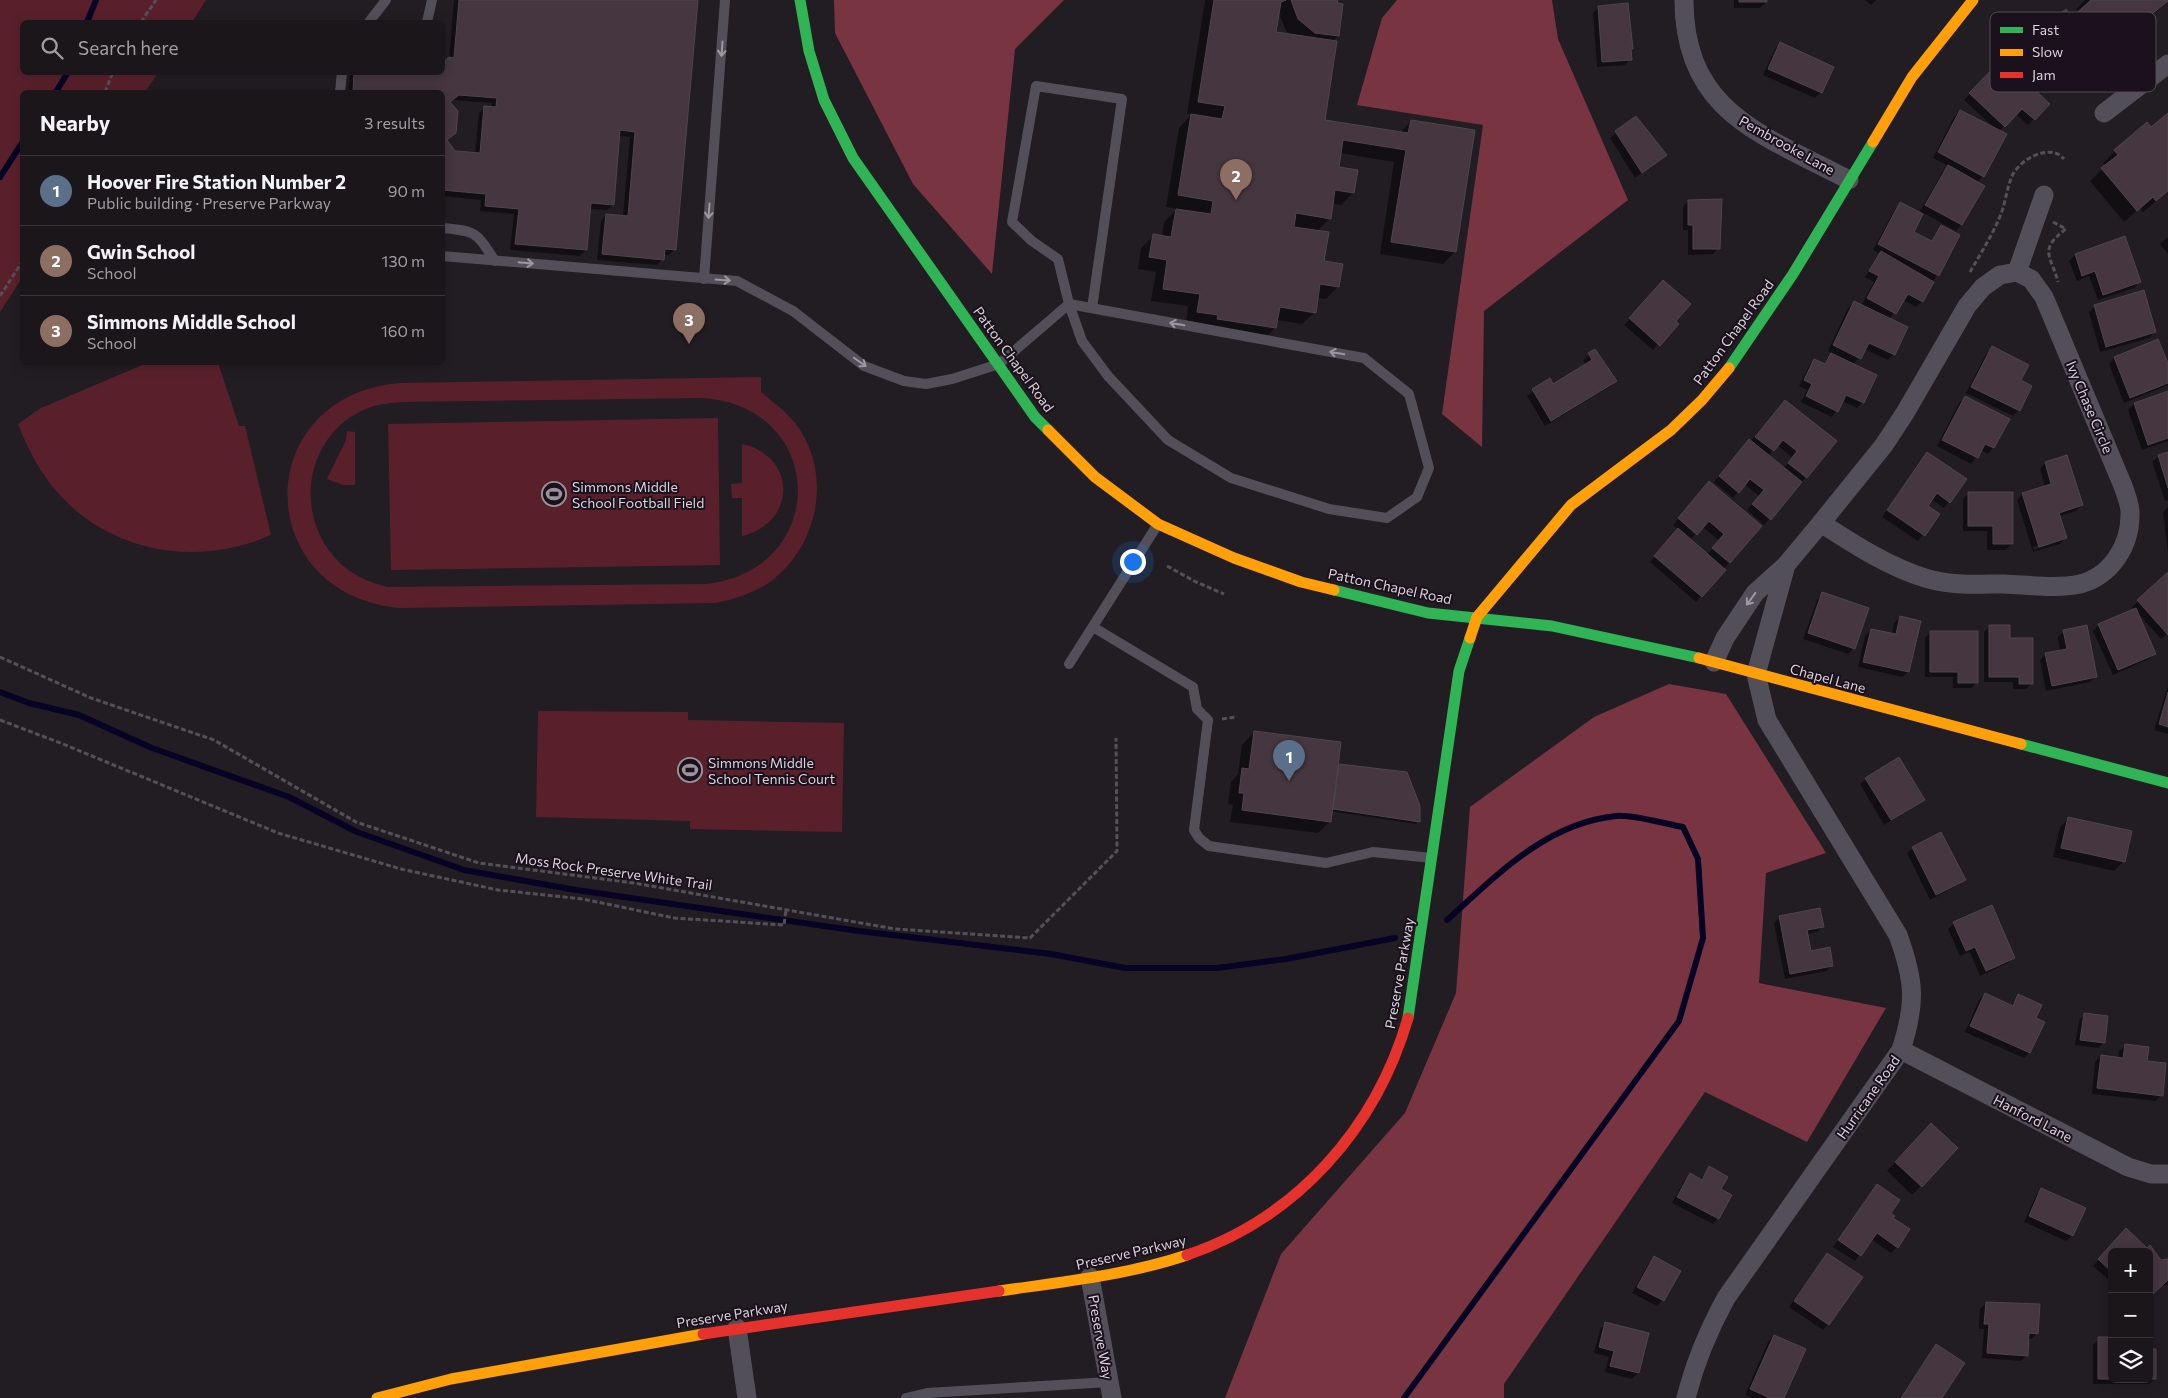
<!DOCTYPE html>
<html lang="en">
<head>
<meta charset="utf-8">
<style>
  :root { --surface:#1a161a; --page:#231f23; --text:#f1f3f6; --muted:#9f9fa2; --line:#383539; --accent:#999399 }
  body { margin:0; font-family:Commissioner,sans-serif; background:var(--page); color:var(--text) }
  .controls { position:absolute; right:15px; bottom:15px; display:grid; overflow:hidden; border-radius:8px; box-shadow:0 2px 12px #0003 }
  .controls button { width:45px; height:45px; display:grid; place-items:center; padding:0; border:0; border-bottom:1px solid var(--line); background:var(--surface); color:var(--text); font:25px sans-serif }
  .you { position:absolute; left:1132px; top:561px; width:18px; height:18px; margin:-12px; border:4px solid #fff; border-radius:50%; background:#1a73e8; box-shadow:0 0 0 8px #1a73e833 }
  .badge { display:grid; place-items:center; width:32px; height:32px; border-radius:50%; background:var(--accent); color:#fff; font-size:16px; font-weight:700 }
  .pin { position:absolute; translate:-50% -41px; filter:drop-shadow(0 1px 2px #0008) }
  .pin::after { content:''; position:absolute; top:26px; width:18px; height:15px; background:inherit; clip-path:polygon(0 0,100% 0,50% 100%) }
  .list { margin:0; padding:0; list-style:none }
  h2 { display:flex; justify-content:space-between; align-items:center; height:65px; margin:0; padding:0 20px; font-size:21px }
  h2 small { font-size:16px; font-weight:400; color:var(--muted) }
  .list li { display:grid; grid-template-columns:32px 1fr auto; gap:15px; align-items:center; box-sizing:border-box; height:70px; padding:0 20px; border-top:1px solid var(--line) }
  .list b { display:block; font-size:19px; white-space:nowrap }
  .list p { margin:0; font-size:16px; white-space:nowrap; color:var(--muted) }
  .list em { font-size:16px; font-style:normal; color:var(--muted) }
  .icon { flex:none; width:28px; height:28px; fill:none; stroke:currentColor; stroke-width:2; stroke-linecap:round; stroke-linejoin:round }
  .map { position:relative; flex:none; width:2168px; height:1398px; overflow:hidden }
  .search { position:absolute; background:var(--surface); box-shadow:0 2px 12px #0003; left:20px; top:20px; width:425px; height:55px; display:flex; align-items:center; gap:12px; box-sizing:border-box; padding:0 18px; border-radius:8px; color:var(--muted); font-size:19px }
  .panel { position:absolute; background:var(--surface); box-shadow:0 2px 12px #0003; left:20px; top:90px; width:425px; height:275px; border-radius:8px }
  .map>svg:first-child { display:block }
</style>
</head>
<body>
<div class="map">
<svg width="2168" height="1398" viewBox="0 0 2168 1398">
  <rect width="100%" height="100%" fill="#221d22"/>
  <path fill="#59202c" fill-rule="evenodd" d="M0 0H206L192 22H22V72L158 73 145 92H22V278L0 312Z
    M147 363H218L239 426H245L271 535C199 567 112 554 58 493 40 473 28 449 18 424L41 408Z
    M761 377V392C773 402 785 411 795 423 832 470 820 541 775 578 758 592 737 598 716 603L400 608C249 594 251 394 401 383ZM703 398C828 407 830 570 706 584L387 587C370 582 353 576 340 563 292 517 304 433 368 408 379 404 391 403 402 402Z
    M718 418 720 565 391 570 388 424Z
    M347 431 355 432V485H343L327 479 346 440Z
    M742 444C797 456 797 523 742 536V498H732L731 484 742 483Z
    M538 711 688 712V720L844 723 842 832 690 829V821L536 817Z"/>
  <path fill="#783541" d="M834 0H1064L1015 49 992 274 913 184 835 33Z
    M1397 0H1552L1558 39 1628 200 1484 311 1482 447 1442 414 1483 125 1357 105 1382 18Z
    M1669 684 1726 694 1826 853 1766 873 1759 983 1886 1008 1807 1142 1705 1092 1504 1384V1398H1225L1281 1254 1405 1113 1456 993 1470 807 1594 717Z"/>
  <path fill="#0007" fill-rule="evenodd" d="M454 0H697L675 249 669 255H663V259L657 265 597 260 601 221 606 215 623 216 630 137 619 136 613 205 607 210 590 209 586 250 580 256 510 250 514 214 480 211 481 200 442 196V92H348L350 72H442L449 59ZM452 100 492 103 491 107H485L479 113 475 154 454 152 446 141 455 133 449 103Z
    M1205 0H1336L1338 36 1331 42 1323 121 1400 133 1411 121 1474 131 1455 252 1443 264 1380 254 1394 162 1340 153 1337 168 1353 193 1341 205 1332 203 1330 218 1316 232 1323 262 1338 287 1326 299 1317 298 1315 312 1302 324 1276 320 1275 328 1263 340 1186 324 1188 306 1151 301 1156 272 1138 269 1141 248 1154 236 1162 237 1164 222 1177 209 1166 207 1179 128 1192 114H1187ZM1278 11 1286 31 1292 36 1275 33Z
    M1734 0H1766V2L1760 8H1734Z
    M1865 0H1876L1871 5Z
    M2085 0H2168V2L2066 85 2054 71 2046 77 2022 48 2051 23 2072 19 2079 12 2076 9Z
    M1599 7 1632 49 1630 59 1625 65 1597 67 1593 13Z
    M1780 44 1821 92 1815 98 1763 75 1775 49Z
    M2002 60 2048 104 2028 125 2016 114 1999 131 1983 176 1977 183 1983 187 1961 225 1956 231 1920 211 1942 173 1948 166 1933 158 1954 117 1960 111 1993 127 1964 100Z
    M2168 114V192L2143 212 2140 208 2124 222 2090 181 2105 166 2103 163 2115 151 2147 124 2151 128Z
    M1636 117 1665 155 1635 178 1610 138Z
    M1721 200 1718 248 1713 254 1688 255V230H1683V207L1688 201Z
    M1900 203 1912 232 1931 242 1941 227 1959 236 1922 301 1916 307 1903 300 1889 319 1894 354 1888 360 1864 349 1853 365 1862 402 1857 408 1842 401 1832 417 1801 402 1807 390 1799 386 1809 366 1815 360 1823 365 1832 353 1828 351 1848 308 1854 303 1861 306 1874 282 1865 277 1880 254 1873 250 1895 209Z
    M2168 237V254L2160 244Z
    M2075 255 2139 282 2134 288 2098 300 2089 276 2077 281 2069 261Z
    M1658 287 1674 321 1653 350 1624 325Z
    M2095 306 2155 332 2149 338 2100 352 2089 312Z
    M1992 348 2020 380 2031 386 2019 410 2013 416 1966 393 1986 354Z
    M1594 351 1615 381 1609 387 1545 426 1527 396 1550 380 1553 386 1586 365 1583 360Z
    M2114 358 2168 367V385L2124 403 2109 364Z
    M2168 392V441L2142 450 2128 410 2134 404Z
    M1965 397 1993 448 1988 454 1981 450 1971 464 1937 446 1959 403Z
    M1785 402 1806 477 1764 525 1747 510 1759 496 1744 484 1733 498 1714 482ZM1777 445 1793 458 1783 469 1768 456Z
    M2168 453V500L2165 501 2152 462 2158 457Z
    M1922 460 1949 502 1944 508 1931 499 1926 506 1938 514 1918 541 1882 517Z
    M2045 463 2082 505 2076 511 2059 516 2065 538 2060 544 2033 552 2017 500 2023 494 2045 487 2040 469ZM2060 539V541L2034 550 2033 547Z
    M1703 489 1760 526 1696 602 1650 562 1679 530 1673 525ZM1702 526 1719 541 1707 555 1690 540Z
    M1969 493 2012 544 2006 550H1987V531H1963V499Z
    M2168 507V553L2163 512Z
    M2168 573V633L2161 639 2137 612 2155 654 2149 659 2113 675 2093 631 2099 625 2134 610 2132 607Z
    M1823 594 1854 648 1848 654 1803 639 1817 600Z
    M1900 617 1908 672 1902 677 1858 667 1865 636 1871 630 1892 635 1894 623Z
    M1990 626 2009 639 2032 683 2026 689H2013V682H1984V632Z
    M2064 631 2096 676 2090 682 2046 691 2040 660 2046 654 2060 651 2058 637Z
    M1931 632 1977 682 1971 688H1953V677H1925V638Z
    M2168 686V734L2154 730Z
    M1254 732 1337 765 1406 773 1418 821 1416 824 1331 811 1330 821 1318 833 1230 822 1233 805 1228 804 1231 782 1238 774 1242 745Z
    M1866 779 1923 799 1884 825 1860 784Z
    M2069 818 2123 862 2114 871 2053 857 2060 827Z
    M1913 848 1964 880 1958 885 1930 900 1907 853Z
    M1780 917 1823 926 1817 932 1806 934 1810 953 1832 966 1826 971 1785 979 1774 923Z
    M1954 923 2014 957 2008 963 1980 976 1970 952 1960 956 1948 929Z
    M1985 994 2011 1006 2019 996 2034 1019 2029 1053 2024 1058 1965 1032 1979 1000Z
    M2085 1014 2104 1042 2098 1048 2075 1045 2079 1020Z
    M2125 1046 2146 1062 2161 1095 2156 1101 2092 1094 2095 1062 2101 1056 2118 1058 2119 1051Z
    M1922 1134 1921 1186 1912 1195 1887 1171Z
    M1709 1168 1720 1190 1718 1218 1713 1224 1672 1203 1684 1181 1690 1175 1700 1180Z
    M1877 1186 1891 1218 1897 1247 1891 1253 1871 1239 1855 1261 1833 1247Z
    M2042 1189 2084 1208 2072 1236 2066 1241 2024 1222 2036 1195Z
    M2126 1230 2161 1261H2168V1285L2159 1286 2149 1296V1252H2112V1279L2110 1281 2093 1266Z
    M1827 1254 1828 1324 1823 1330 1789 1307Z
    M1655 1257 1679 1271 1663 1300 1657 1306 1632 1293 1649 1263Z
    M1986 1303 2037 1334 2031 1339H2028L2027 1355 2021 1361 1982 1358 1984 1329H1979L1980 1309Z
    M1606 1324 1648 1334 1638 1373 1632 1379 1605 1372 1609 1357 1594 1353 1600 1329Z
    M1774 1336 1783 1398H1752L1745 1395 1768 1342Z
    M2099 1339H2112V1379H2149V1351L2155 1379 2149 1384H2093V1345Z
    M1937 1346 1940 1398H1900L1931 1352Z"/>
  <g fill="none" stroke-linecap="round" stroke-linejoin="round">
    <path stroke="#070324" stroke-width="6" d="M87 22 96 0
      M56 92 68 72
      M0 177 22 143
      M0 692 29 703 79 715 152 748 289 797 357 832 464 870 576 890 859 931 1051 954 1125 968H1217L1286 959 1395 938
      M1404 1398 1679 1021 1703 938 1698 859 1683 827C1666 824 1631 814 1616 816 1546 823 1496 876 1447 920"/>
  </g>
  <path fill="#45363f" stroke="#4c474a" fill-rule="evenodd" d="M459 0H698L676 250 665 249 664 260 602 254 606 214 628 216 635 132 620 130 614 205 591 203 587 250 515 244 519 209 485 206 486 194 442 190V92H353L354 72H442V63L449 57 454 58ZM459 95 497 98 496 107 484 106 480 153 455 151 447 140 456 133 458 111 450 102Z
    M1214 0H1286L1281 2 1276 32 1337 41 1325 120 1408 133 1411 120 1475 130 1456 252 1391 242 1406 150 1343 140 1339 167 1358 170 1354 193 1335 190 1331 219 1296 213 1294 227 1329 232 1324 261 1343 264 1339 287 1320 284 1316 313 1280 307 1276 328 1217 319 1218 315 1197 312 1200 294 1163 289 1167 260 1149 257 1153 234 1171 237 1176 209 1211 214 1213 201 1178 195 1191 114 1222 119 1225 106 1198 102Z
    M1291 0H1338L1337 3 1343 4 1339 36 1315 33 1298 19Z
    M1739 0H1767V2H1739Z
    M2091 0H2168V1L2079 73 2067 59 2059 66 2034 35 2048 23 2054 29 2050 22 2066 9 2072 17Z
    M1628 3 1633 49H1631L1632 60 1602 62 1598 6Z
    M1780 42 1834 67 1822 93 1768 69Z
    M2002 59 2050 104 2035 120 2022 109 2005 127 1969 93Z
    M1960 110 2007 134 1984 177 1938 152Z
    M2168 113V191L2156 201 2153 197 2137 211 2101 168 2118 155 2114 150 2147 122 2151 127Z
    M1636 116 1667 155 1642 173 1615 131Z
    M1948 165 1985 186 1962 225 1925 205Z
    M1722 199 1720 249H1693V225H1688V200Z
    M1900 202 1923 214 1914 232 1932 241 1941 225 1960 235 1939 276 1878 244Z
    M2125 236 2141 282 2103 295 2095 271 2082 276 2075 254Z
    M1881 251 1934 282 1923 302 1908 294 1896 314 1867 298 1879 276 1869 271Z
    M1663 280 1691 304 1676 321 1679 324 1660 346 1629 318Z
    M2144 290 2156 332 2106 347 2094 305Z
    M1854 301 1908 327 1895 355 1869 343 1861 359 1833 345Z
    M2158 339 2168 363V383L2130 398 2114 357Z
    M1992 346 2029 365 2021 380 2032 386 2020 411 1971 387Z
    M1595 349 1617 381 1551 421 1532 389 1550 378 1553 384 1592 360 1588 353Z
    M1831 353 1877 375 1864 403 1846 395 1838 412 1806 396 1812 384 1804 380 1814 359 1825 364Z
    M2168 391V438L2148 445 2134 403Z
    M1965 396 2010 419 1994 448 1985 444 1978 458 1942 440Z
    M1785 400 1837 441 1807 478 1788 463 1797 451 1783 440 1774 451 1755 437Z
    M1749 439 1802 482 1771 520 1752 504 1764 490 1750 479 1739 493 1719 476Z
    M1927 452 1967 479 1950 503 1937 493 1928 506 1940 514 1925 536 1887 510Z
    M2168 452V488L2158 455Z
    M2067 455 2083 505 2059 513 2067 538 2039 547 2022 493 2051 484 2045 462Z
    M1709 481 1762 526 1730 563 1712 548 1724 534 1709 521 1697 535 1678 518Z
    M1968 492H2013V544H1993V526H1968Z
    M1678 528 1726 570 1702 597 1654 556Z
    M2168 572V635L2137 600Z
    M1822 592 1869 608 1855 649 1808 633Z
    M2136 608 2156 654 2118 670 2098 624Z
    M1900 616 1921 621 1909 672 1863 662 1871 629 1896 634Z
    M1989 625H2010V638H2033V684H2019V677H1989Z
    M2087 625 2097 677 2052 686 2045 653 2067 649 2063 630Z
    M1930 631H1978V683H1958V672H1930Z
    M2168 692V727L2159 724Z
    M1254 731 1341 742 1331 822 1242 810 1244 793H1239L1242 768 1249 769Z
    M1899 757 1925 800 1891 820 1865 778Z
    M1339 764 1407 772 1420 806V822L1333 809Z
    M2068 817 2132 831 2125 862 2061 848Z
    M1941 832 1966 880 1936 895 1912 847Z
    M1992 905 2015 958 1986 971 1975 947 1966 951 1953 922Z
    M1820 908 1824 927 1807 930 1811 951 1830 947 1833 966 1790 974 1779 916Z
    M1985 993 2013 1006 2018 994 2042 1005 2036 1018 2045 1022 2030 1053 1970 1026Z
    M2084 1013 2108 1016 2105 1043 2080 1040Z
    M2125 1044 2149 1047 2147 1061 2166 1063 2163 1096 2097 1088 2101 1055 2123 1058Z
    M1931 1123 1958 1148 1922 1187 1895 1162Z
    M1709 1166 1728 1177 1721 1189 1732 1195 1719 1219 1677 1197 1690 1173 1702 1180Z
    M1877 1184 1900 1200 1891 1213 1895 1216 1893 1218 1910 1229 1898 1248 1877 1233 1861 1256 1838 1240Z
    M2041 1188 2086 1208 2073 1236 2029 1216Z
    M2126 1228 2147 1248 2150 1245 2161 1260 2168 1259V1280L2151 1296 2149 1295V1252H2112V1272L2098 1259Z
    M1827 1253 1863 1277 1829 1325 1794 1301Z
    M1654 1256 1681 1271 1664 1301 1637 1287Z
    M1986 1302 2040 1304 2038 1334 2029 1333 2028 1356 1987 1353 1989 1324H1984Z
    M1605 1322 1649 1333 1639 1373 1610 1366 1614 1351 1599 1347Z
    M1774 1335 1806 1349 1784 1398H1770L1750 1389Z
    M2098 1337H2112V1379H2098Z
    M1936 1344 1965 1363 1942 1398H1901Z
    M2149 1349H2156V1379H2149Z"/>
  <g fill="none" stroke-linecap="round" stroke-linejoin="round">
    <path stroke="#535057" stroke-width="3" stroke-dasharray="5 2.5" stroke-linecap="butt" d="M141 22 156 0
      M105 92 113 72
      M2053 222 2066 229C2037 250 2052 257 2058 282
      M1970 272C1981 253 1993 234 2001 214 2006 201 2007 186 2013 174 2022 158 2051 143 2064 159
      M0 296 22 262
      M1167 566 1196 582 1224 594
      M0 657 91 698 214 740 356 822 479 863 634 883 895 929 1030 938 1117 851 1116 738
      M1222 719 1237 717
      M0 720 63 744 278 833 401 869 498 890 583 899 674 918 784 925 786 910"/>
    <path stroke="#534f59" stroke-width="10" d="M369 22 386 0
      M427 22 432 0
      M340 92 342 72
      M442 228C477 231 476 232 495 261
      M442 256 737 281 793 311 864 366 904 381 926 384 952 379 999 364 1069 304
      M704 279 725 0
      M1069 304 1364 358 1409 394 1429 468 1417 497 1387 518 1329 509 1231 478 1168 440 1108 376 1082 341 1069 304 1058 259 1032 241 1012 222 1036 86 1122 99 1092 308
      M1093 627 1193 687 1197 709 1208 720 1194 830 1199 838 1209 846 1326 863 1373 852 1432 858
      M1069 664 1158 524
      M906 1398 927 1393 1109 1382"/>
    <path stroke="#534f59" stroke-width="19" d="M1684 0C1684 113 1764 135 1849 180
      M2104 113 2168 64
      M2017 272 2031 279 2044 297 2123 486C2126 495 2131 506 2130 515 2130 546 2111 576 2080 584 2056 589 2029 585 2004 584 1979 584 1950 586 1925 578 1887 566 1855 545 1821 523L1884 445 1905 413 1967 306 1983 287 2000 275Z
      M2017 272 2044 195
      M1714 662 1725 638 1755 593 1786 565 1821 523
      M1901 1050 2128 1167 2151 1174H2168
      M1090 1277 1112 1398
      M737 1328 747 1398
      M1686 1398C1695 1362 1708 1331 1726 1298L1901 1050C1916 1003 1915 982 1898 935L1767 720 1756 674 1786 565"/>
    <path stroke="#30b455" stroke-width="11" d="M800 0 809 51 824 100 853 158 1035 417 1048 430
      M1729 368 1793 274 1873 142
      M1334 590 1428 613 1552 626 1699 658
      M2021 744 2168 783
      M1408 1018 1459 671 1470 638"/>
    <path stroke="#ff9f0a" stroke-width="11" d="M1873 142 1912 77 1973 0
      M1048 430 1095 477 1158 524 1234 558 1301 582 1334 590
      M1470 638 1477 617 1571 505 1671 430 1702 400 1729 368
      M1699 658 2021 744
      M999 1291C1062 1282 1128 1275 1187 1255
      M377 1398 451 1379 703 1334"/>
    <path stroke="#e5322d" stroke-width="11" d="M1187 1255C1297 1218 1376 1128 1408 1018
      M703 1334 999 1291"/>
  </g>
  <defs><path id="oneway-shaft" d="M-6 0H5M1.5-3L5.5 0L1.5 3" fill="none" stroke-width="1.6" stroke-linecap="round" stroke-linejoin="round" transform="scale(1.25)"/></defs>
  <g stroke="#9d979f">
    <use href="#oneway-shaft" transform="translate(722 49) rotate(94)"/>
    <use href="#oneway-shaft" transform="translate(709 211) rotate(94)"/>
    <use href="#oneway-shaft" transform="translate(526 263) rotate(5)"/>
    <use href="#oneway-shaft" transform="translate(723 280) rotate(4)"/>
    <use href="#oneway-shaft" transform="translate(1177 324) rotate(-170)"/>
    <use href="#oneway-shaft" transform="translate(1337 353) rotate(-170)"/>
    <use href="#oneway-shaft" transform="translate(860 362) rotate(35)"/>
    <use href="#oneway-shaft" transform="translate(1751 599) rotate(126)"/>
  </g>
  <defs>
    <symbol id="stadium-ring" viewBox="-11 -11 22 22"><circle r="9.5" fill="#1b111c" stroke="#999399" stroke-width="1.5"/><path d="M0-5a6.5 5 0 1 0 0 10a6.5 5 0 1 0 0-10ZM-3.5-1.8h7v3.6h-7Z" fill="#999399"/></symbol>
  </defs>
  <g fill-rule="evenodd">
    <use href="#stadium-ring" x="540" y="480" width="28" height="28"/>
    <use href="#stadium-ring" x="676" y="756" width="28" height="28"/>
  </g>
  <g text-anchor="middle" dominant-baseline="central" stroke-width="4" stroke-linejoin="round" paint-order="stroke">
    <g font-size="14" fill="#d9d2d9" stroke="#1b111c">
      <text transform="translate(1787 145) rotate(29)">Pembrooke Lane</text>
      <text transform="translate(1733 332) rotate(-54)">Patton Chapel Road</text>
      <text transform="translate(1014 359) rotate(54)">Patton Chapel Road</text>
      <text transform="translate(2090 407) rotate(67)">Ivy Chase Circle</text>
      <text transform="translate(1390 586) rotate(12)">Patton Chapel Road</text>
      <text transform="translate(1828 678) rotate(15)">Chapel Lane</text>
      <text transform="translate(614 871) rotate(8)">Moss Rock Preserve White Trail</text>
      <text transform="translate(1399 973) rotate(-80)">Preserve Parkway</text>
      <text transform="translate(1868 1097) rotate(-55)">Hurricane Road</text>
      <text transform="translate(2033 1118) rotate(27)">Hanford Lane</text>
      <text transform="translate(1131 1252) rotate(-13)">Preserve Parkway</text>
      <text transform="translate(732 1314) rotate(-9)">Preserve Parkway</text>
      <text transform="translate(1101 1337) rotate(80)">Preserve Way</text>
    </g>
    <g font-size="14" fill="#d9d2d9" stroke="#1b111c" text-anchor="start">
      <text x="572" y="486">Simmons Middle<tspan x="572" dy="16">School Football Field</tspan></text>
      <text x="708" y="762">Simmons Middle<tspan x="708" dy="16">School Tennis Court</tspan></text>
    </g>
  </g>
  <rect x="1990" y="12" width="166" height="80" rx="8" fill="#1b111c" stroke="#544b55" stroke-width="1"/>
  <rect x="2000" y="27" width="23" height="6" fill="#30b455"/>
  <rect x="2000" y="49" width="23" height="7" fill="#ff9f0a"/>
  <rect x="2000" y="72" width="23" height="6" fill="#e5322d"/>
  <g font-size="14" fill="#d9d2d9">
    <text x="2032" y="35">Fast</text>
    <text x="2032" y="57">Slow</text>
    <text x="2032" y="80">Jam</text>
  </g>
</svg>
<div class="controls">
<button>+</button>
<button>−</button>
<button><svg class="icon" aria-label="layers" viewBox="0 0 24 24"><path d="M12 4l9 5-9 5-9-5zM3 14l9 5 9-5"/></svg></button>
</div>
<div class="you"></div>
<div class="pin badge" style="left:1289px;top:781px;background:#5c6f8a">1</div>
<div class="pin badge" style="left:1236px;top:200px;background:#8d6e63">2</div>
<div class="pin badge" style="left:689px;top:344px;background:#8d6e63">3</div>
<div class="search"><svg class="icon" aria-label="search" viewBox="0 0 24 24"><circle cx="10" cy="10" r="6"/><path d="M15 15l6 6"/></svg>Search here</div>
<section class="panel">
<h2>Nearby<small>3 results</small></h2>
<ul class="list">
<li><span class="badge" style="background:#5c6f8a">1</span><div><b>Hoover Fire Station Number 2</b><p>Public building · Preserve Parkway</p></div><em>90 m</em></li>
<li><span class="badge" style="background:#8d6e63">2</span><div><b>Gwin School</b><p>School</p></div><em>130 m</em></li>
<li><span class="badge" style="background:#8d6e63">3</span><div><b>Simmons Middle School</b><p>School</p></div><em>160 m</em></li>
</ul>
</section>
</div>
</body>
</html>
